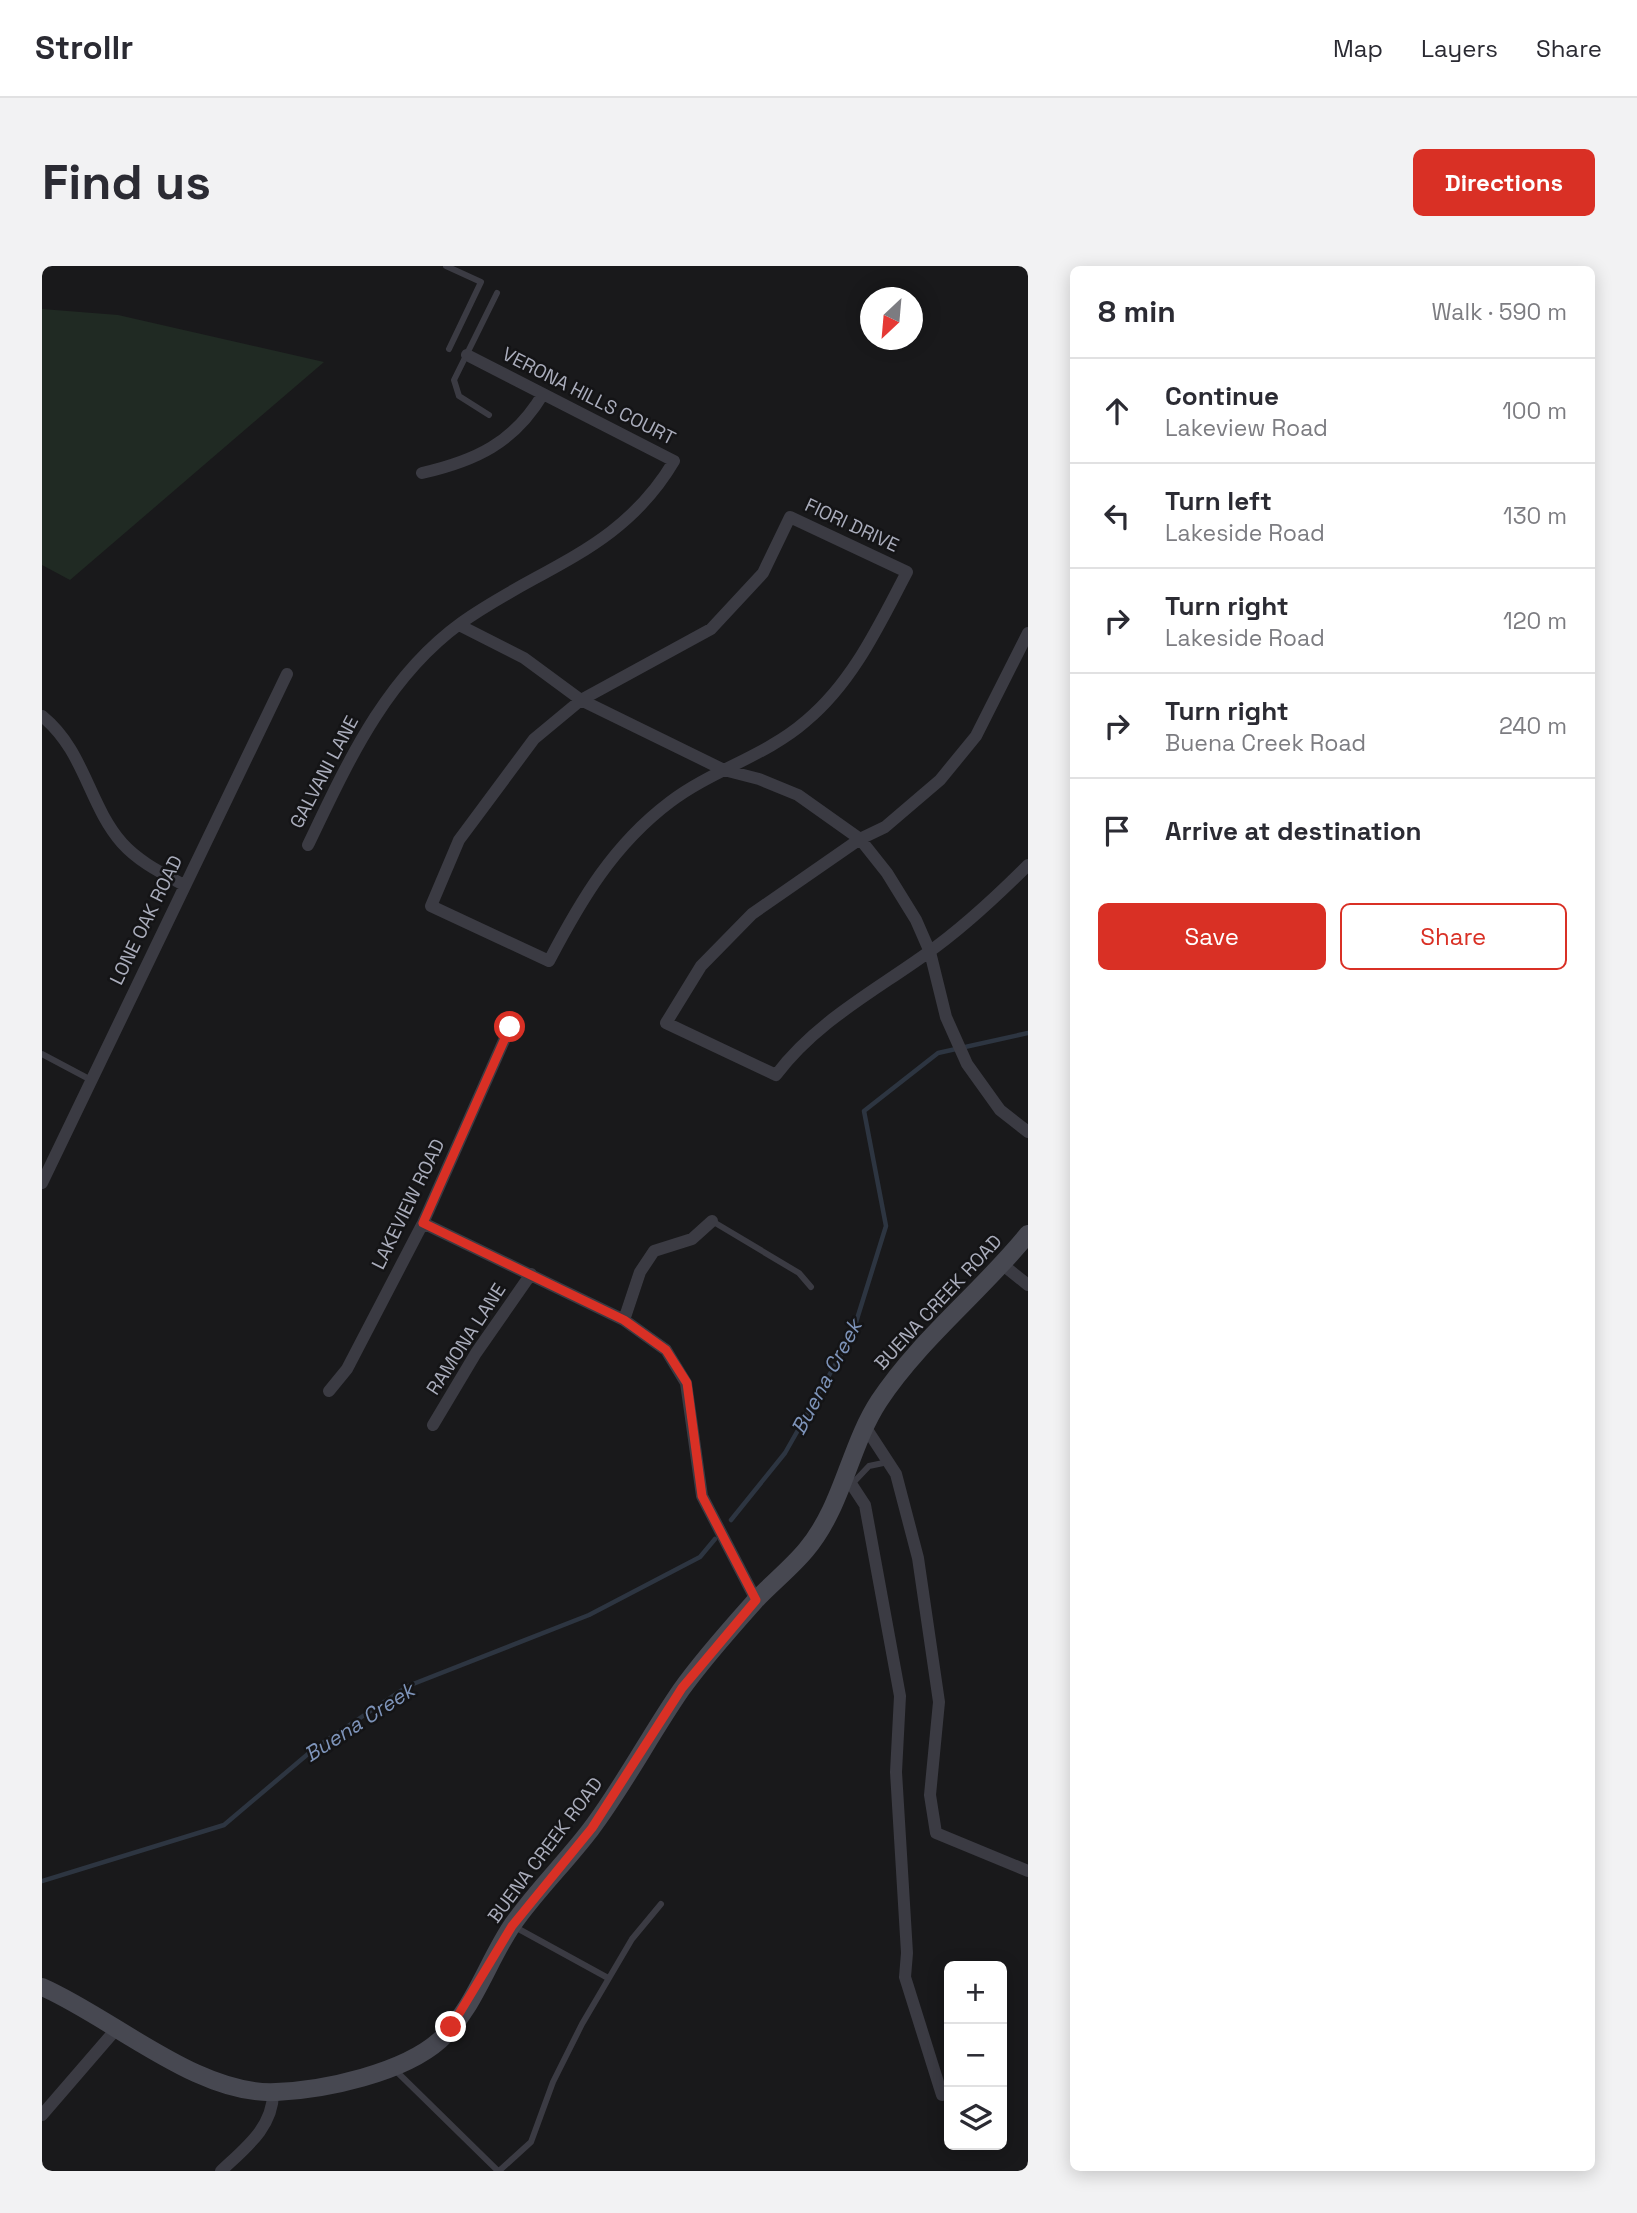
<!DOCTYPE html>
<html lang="en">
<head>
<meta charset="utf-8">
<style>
  :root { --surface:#fff; --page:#f2f2f3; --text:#2b2b33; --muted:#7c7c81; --line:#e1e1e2; --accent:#d93025 }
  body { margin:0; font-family:"Space Grotesk",sans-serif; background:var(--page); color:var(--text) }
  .controls { position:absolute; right:21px; bottom:21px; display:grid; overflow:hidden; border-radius:10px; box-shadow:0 4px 18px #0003 }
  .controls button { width:63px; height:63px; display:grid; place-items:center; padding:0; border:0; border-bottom:2px solid var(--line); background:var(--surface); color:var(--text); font:35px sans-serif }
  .compass { position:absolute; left:818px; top:21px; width:63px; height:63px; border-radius:50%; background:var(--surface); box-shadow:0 4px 18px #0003; rotate:206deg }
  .stop { position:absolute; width:21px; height:21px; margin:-16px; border:5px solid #d93025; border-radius:50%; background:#fff }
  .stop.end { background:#d93025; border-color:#fff; box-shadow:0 2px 7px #0008 }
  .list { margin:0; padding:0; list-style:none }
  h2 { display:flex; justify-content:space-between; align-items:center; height:91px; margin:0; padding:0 28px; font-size:30px }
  h2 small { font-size:23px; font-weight:400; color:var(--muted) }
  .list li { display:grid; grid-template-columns:46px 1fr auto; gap:21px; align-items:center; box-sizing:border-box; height:105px; padding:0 28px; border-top:2px solid var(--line) }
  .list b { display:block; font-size:26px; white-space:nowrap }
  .list p { margin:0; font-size:23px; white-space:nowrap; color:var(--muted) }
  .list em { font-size:23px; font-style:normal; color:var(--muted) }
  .actions { display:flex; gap:14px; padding:21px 28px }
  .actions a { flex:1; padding:16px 0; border:2px solid var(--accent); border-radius:10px; text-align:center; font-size:24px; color:var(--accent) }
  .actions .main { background:var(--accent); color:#fff }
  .icon { flex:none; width:38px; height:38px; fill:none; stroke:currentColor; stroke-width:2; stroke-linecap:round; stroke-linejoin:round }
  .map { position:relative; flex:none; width:986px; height:1905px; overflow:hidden; border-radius:10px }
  header { display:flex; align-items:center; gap:42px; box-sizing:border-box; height:98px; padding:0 35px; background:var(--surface); border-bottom:2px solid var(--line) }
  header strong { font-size:33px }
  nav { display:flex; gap:38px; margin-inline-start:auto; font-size:24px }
  .intro { display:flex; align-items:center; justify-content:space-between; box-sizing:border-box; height:168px; padding:0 42px }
  h1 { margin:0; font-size:49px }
  .button { padding:18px 32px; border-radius:10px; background:var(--accent); color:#fff; font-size:24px; font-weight:700 }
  main { display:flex; gap:42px; padding:0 42px }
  aside { flex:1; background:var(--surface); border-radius:10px; box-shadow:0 4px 18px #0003 }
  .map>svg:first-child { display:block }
</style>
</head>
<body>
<header>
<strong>Strollr</strong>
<nav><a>Map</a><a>Layers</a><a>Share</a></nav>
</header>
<div class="intro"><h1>Find us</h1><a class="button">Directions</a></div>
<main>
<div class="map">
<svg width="986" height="1905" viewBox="0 0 986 1905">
  <rect width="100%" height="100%" fill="#19191b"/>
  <path fill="#202a23" d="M0 43 76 49 282 96 28 314 0 299Z"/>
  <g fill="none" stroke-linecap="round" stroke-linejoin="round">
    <path stroke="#2d3541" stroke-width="4.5" d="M689 1254 743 1187 810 1069 844 960 822 845 896 787 986 767
      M0 1615 182 1559 273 1482 366 1420 547 1349 658 1291 673 1273"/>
    <path stroke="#3b3b43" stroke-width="6" d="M404 0 439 16 407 83
      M447 149 417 130 412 114 455 27
      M0 788 49 814
      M670 955 757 1007 769 1021
      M810 1218 827 1200 846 1196
      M473 1661 566 1712
      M351 1802 456 1905
      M457 1905 489 1876 511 1816 540 1758 590 1673 619 1638"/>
    <path stroke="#3b3b43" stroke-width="12" d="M380 207C433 195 472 177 501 128
      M748 251 865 306C837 359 811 416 764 455 724 490 670 504 628 536 571 579 539 634 507 695L389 640 417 574 492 473 539 434 669 363 721 307Z
      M417 359 482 392 539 434 682 504 717 513 756 529 818 573 845 607 874 654 888 686 904 751 925 798 958 844 986 866
      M986 367 934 470 898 514 843 561 818 573 710 648 659 700 624 757 734 809C774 756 831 726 884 688 921 662 954 631 986 599
      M0 450C43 485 46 538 80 577 97 596 120 607 142 619
      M266 579C305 498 343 412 419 357 497 301 579 285 632 195L425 89
      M0 917 245 408
      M381 957 582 1054 624 1084 644 1117 660 1230 714 1334
      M961 999 986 1019
      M582 1054 598 1006 612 985 650 973 670 955
      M287 1125 305 1103 381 957 468 761
      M391 1159 434 1087 489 1008
      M824 1162 854 1208 876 1292 897 1436 888 1529 894 1567 986 1605
      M804 1210 823 1239 858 1430 854 1506 865 1687 863 1711 900 1829
      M0 1849 76 1761
      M179 1905C202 1883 231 1862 231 1827"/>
    <path stroke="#474851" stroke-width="18" d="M0 1721C71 1752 156 1830 234 1826 283 1824 361 1807 398 1774 431 1745 446 1694 471 1658 494 1625 524 1596 549 1563 582 1519 608 1469 639 1424 661 1393 688 1363 713 1335 730 1317 749 1302 764 1284 801 1240 807 1181 837 1135 878 1073 939 1026 986 968"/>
  </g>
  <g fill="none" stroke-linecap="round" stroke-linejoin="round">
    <path stroke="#d93025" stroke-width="9" d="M409 1761 470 1660 550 1562 640 1422 714 1334 660 1230 645 1117 624 1084 582 1054 381 957 468 761"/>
  </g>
  <g text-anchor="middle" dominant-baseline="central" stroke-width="5" stroke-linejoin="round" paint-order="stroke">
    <g font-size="19" fill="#aaadbc" stroke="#141416">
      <text transform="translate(547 130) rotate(27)">VERONA HILLS COURT</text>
      <text transform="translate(810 259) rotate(25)">FIORI DRIVE</text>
      <text transform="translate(282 506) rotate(-62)">GALVANI LANE</text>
      <text transform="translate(104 654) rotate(-64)">LONE OAK ROAD</text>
      <text transform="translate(366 938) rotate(-64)">LAKEVIEW ROAD</text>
      <text transform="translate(896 1036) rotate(-47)">BUENA CREEK ROAD</text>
      <text transform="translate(424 1073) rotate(-57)">RAMONA LANE</text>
      <text transform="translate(503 1584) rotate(-53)">BUENA CREEK ROAD</text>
    </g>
    <g font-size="21" font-style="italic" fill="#7e94ba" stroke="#141416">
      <text transform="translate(784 1111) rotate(-62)">Buena Creek</text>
      <text transform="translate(317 1456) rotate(-33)">Buena Creek</text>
    </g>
  </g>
</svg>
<div class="controls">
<button>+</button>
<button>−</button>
<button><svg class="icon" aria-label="layers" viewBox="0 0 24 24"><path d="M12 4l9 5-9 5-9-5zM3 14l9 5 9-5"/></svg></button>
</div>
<svg class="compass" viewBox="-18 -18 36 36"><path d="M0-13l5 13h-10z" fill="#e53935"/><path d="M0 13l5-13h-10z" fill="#7c7c81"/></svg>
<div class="stop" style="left:468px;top:761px"></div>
<div class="stop end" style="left:409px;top:1761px"></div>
</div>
<aside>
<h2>8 min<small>Walk · 590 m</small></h2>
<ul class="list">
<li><svg class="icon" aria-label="ahead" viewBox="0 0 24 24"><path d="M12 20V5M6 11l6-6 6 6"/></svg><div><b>Continue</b><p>Lakeview Road</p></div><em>100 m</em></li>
<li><svg class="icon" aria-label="left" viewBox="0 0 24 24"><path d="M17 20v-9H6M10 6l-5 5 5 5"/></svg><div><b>Turn left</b><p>Lakeside Road</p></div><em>130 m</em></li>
<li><svg class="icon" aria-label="right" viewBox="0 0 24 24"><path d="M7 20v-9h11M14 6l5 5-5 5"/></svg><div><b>Turn right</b><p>Lakeside Road</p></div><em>120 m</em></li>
<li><svg class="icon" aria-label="right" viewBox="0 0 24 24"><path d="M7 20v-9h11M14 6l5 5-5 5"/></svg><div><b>Turn right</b><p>Buena Creek Road</p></div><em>240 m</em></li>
<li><svg class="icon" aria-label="arrive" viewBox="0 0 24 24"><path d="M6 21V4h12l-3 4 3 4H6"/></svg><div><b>Arrive at destination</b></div></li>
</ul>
<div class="actions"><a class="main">Save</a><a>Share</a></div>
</aside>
</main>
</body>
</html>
